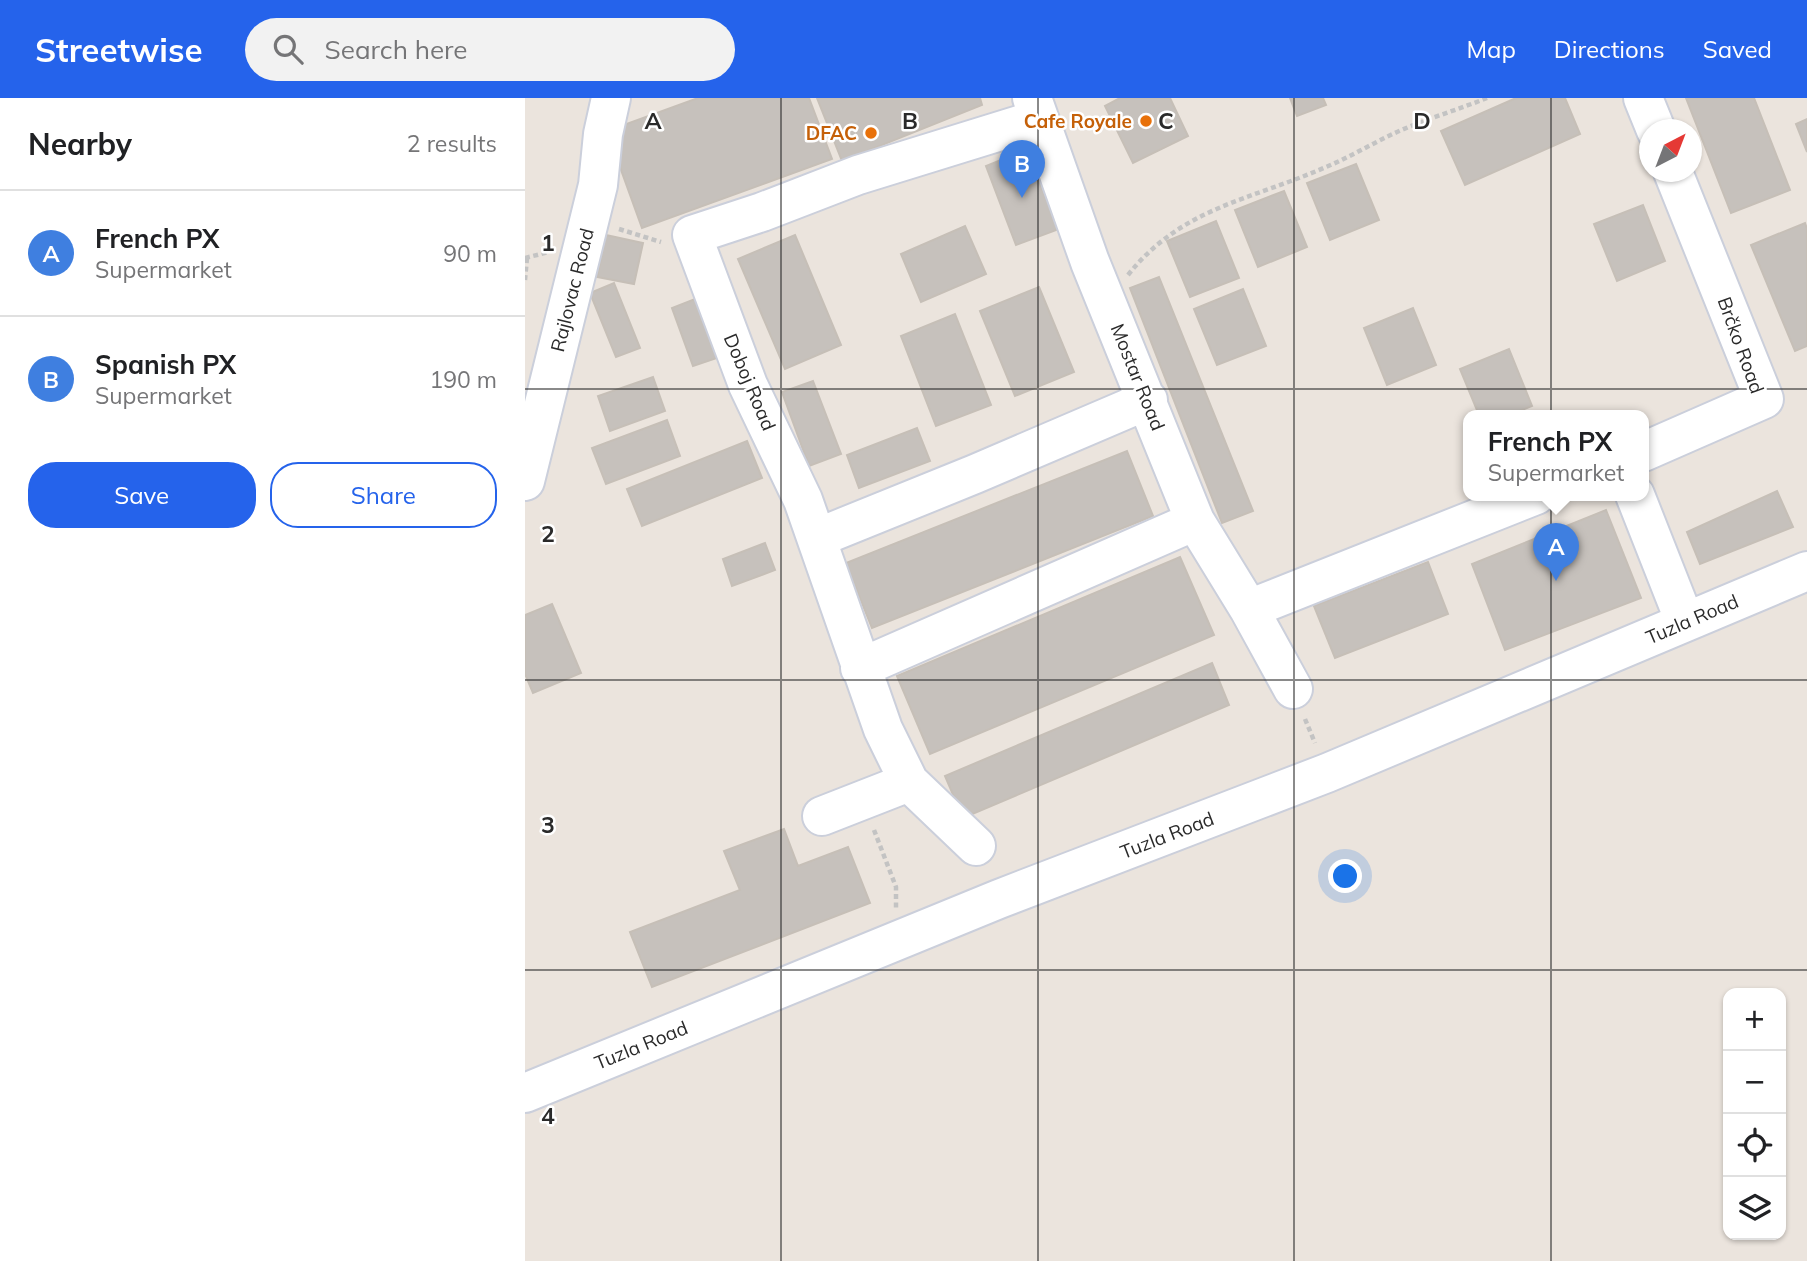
<!DOCTYPE html>
<html lang="en">
<head>
<meta charset="utf-8">
<style>
  :root { --surface:#fff; --page:#f2f2f2; --text:#202124; --muted:#757577; --line:#e0e0e0; --accent:#2563eb }
  body { margin:0; font-family:Mulish,sans-serif; background:var(--page); color:var(--text) }
  .controls { position:absolute; right:21px; bottom:21px; display:grid; overflow:hidden; border-radius:14px; box-shadow:0 2px 5px #0004 }
  .controls button { width:63px; height:63px; display:grid; place-items:center; padding:0; border:0; border-bottom:2px solid var(--line); background:var(--surface); color:var(--text); font:35px sans-serif }
  .compass { position:absolute; left:1114px; top:21px; width:63px; height:63px; border-radius:50%; background:var(--surface); box-shadow:0 2px 5px #0004; rotate:42deg }
  .you { position:absolute; left:821px; top:779px; width:24px; height:24px; margin:-18px; border:5px solid #fff; border-radius:50%; background:#1a73e8; box-shadow:0 0 0 10px #1a73e833 }
  .badge { display:grid; place-items:center; width:46px; height:46px; border-radius:50%; background:var(--accent); color:#fff; font-size:23px; font-weight:700 }
  .pin { position:absolute; translate:-50% -58px; filter:drop-shadow(0 2px 4px #0008) }
  .pin::after { content:''; position:absolute; top:37px; width:24px; height:21px; background:inherit; clip-path:polygon(0 0,100% 0,50% 100%) }
  .popup { position:absolute; left:938px; top:312px; width:186px; height:91px; box-sizing:border-box; display:grid; place-content:center; border-radius:14px; background:var(--surface); filter:drop-shadow(0 2px 5px #0005); font-size:23px; white-space:nowrap; color:var(--muted) }
  .popup b { font-size:26px; color:var(--text) }
  .popup::after { content:''; position:absolute; left:50%; top:100%; margin-left:-14px; border:14px solid transparent; border-top-color:var(--surface) }
  .list { margin:0; padding:0; list-style:none }
  h2 { display:flex; justify-content:space-between; align-items:center; height:91px; margin:0; padding:0 28px; font-size:30px }
  h2 small { font-size:23px; font-weight:400; color:var(--muted) }
  .list li { display:grid; grid-template-columns:46px 1fr auto; gap:21px; align-items:center; box-sizing:border-box; height:126px; padding:0 28px; border-top:2px solid var(--line) }
  .list b { display:block; font-size:26px; white-space:nowrap }
  .list p { margin:0; font-size:23px; white-space:nowrap; color:var(--muted) }
  .list em { font-size:23px; font-style:normal; color:var(--muted) }
  .actions { display:flex; gap:14px; padding:21px 28px }
  .actions a { flex:1; padding:16px 0; border:2px solid var(--accent); border-radius:28px; text-align:center; font-size:24px; color:var(--accent) }
  .actions .main { background:var(--accent); color:#fff }
  .icon { flex:none; width:38px; height:38px; fill:none; stroke:currentColor; stroke-width:2; stroke-linecap:round; stroke-linejoin:round }
  .map { position:relative; flex:none; width:1282px; height:1163px; overflow:hidden }
  header { display:flex; align-items:center; gap:42px; box-sizing:border-box; height:98px; padding:0 35px; background:var(--accent); color:#fff }
  header strong { font-size:33px }
  nav { display:flex; gap:38px; margin-inline-start:auto; font-size:24px }
  .search { width:490px; height:63px; background:var(--page); display:flex; align-items:center; gap:18px; box-sizing:border-box; padding:0 24px; border-radius:38px; color:var(--muted); font-size:26px }
  main { display:flex }
  aside { flex:1; background:var(--surface) }
  .map>svg:first-child { display:block }
</style>
</head>
<body>
<header>
<strong>Streetwise</strong>
<div class="search"><svg class="icon" aria-label="search" viewBox="0 0 24 24"><circle cx="10" cy="10" r="6"/><path d="M15 15l6 6"/></svg>Search here</div>
<nav><a>Map</a><a>Directions</a><a>Saved</a></nav>
</header>
<main>
<aside>
<h2>Nearby<small>2 results</small></h2>
<ul class="list">
<li><span class="badge" style="background:#3f7fe0">A</span><div><b>French PX</b><p>Supermarket</p></div><em>90 m</em></li>
<li><span class="badge" style="background:#3f7fe0">B</span><div><b>Spanish PX</b><p>Supermarket</p></div><em>190 m</em></li>
</ul>
<div class="actions"><a class="main">Save</a><a>Share</a></div>
</aside>
<div class="map">
<svg width="1282" height="1163" viewBox="0 0 1282 1163">
  <rect width="100%" height="100%" fill="#ebe4dd"/>
  <path fill="#c6c1bc" stroke="#c6bfb7" stroke-width="2" d="M173 0H284L307 61 117 130 82 33Z
    M292 0H455L457 7 317 63Z
    M595 0H645L663 38 608 65 580 8Z
    M765 0H798L801 7 772 18Z
    M991 0H1040L1055 36 940 87 916 33Z
    M1161 0H1229L1265 92 1206 115Z
    M1282 21V54L1271 26Z
    M501 52 534 131 491 147 461 68Z
    M831 66 854 122 805 142 782 85Z
    M759 93 782 149 733 169 710 112Z
    M1118 107 1140 163 1092 183 1069 126Z
    M691 123 714 180 665 199 642 143Z
    M1280 125 1282 131V248L1270 253 1226 147Z
    M440 128 461 176 396 204 376 156Z
    M81 137 118 145 109 186 72 179Z
    M270 137 316 247 260 271 213 161Z
    M634 179 728 413 697 425 605 190Z
    M89 185 115 250 91 259 65 195Z
    M514 189 549 274 490 298 455 213Z
    M718 191 741 248 692 267 669 211Z
    M170 201 192 260 168 268 147 210Z
    M888 210 911 267 862 287 839 230Z
    M430 216 466 307 411 328 376 238Z
    M984 251 1007 308 985 317H954L935 271Z
    M128 279 140 313 85 333 73 298Z
    M288 283 316 356 284 368 257 294Z
    M142 322 155 358 81 386 67 350Z
    M392 330 405 363 334 390 322 357Z
    M222 343 237 380 117 428 102 391Z
    M602 353 628 418 347 530 321 465Z
    M1252 393 1268 429 1175 466 1162 434Z
    M1081 412 1116 500 980 552 947 466Z
    M240 445 250 472 207 488 198 461Z
    M655 459 689 537 405 656 372 578Z
    M903 464 923 516 810 560 789 508Z
    M27 506 56 575 8 595 0 576V517Z
    M687 565 704 607 438 720 420 678Z
    M259 731 273 768 323 749 345 805 127 889 105 834 215 792 199 753Z"/>
  <g fill="none" stroke-linecap="round" stroke-linejoin="round">
    <defs>
      <path id="minor" d="M507 0 565 164 670 423 724 511 1011 397
        M1118 0 1131 32
        M1118 354 1239 301 1148 74
        M0 383 73 87 78 36 86 0
        M1110 397 1160 524
        M292 440 450 376 623 302
        M724 511 768 591
        M335 570 670 423
        M297 718 384 684
        M451 748 384 684 358 631 278 402 223 287 167 137 237 114 333 77 514 21
        M0 995 474 801 802 675 1282 473"/>
    </defs>
    <use href="#minor" stroke="#cbcfdb" stroke-width="42"/>
    <path stroke="#c3c3c3" stroke-width="4.5" stroke-dasharray="5 3.5" stroke-linecap="butt" d="M94 131 136 144
      M0 160 24 154
      M603 177C657 109 726 102 801 69 825 59 848 45 872 34 901 21 932 12 962 0
      M0 182 2 160
      M780 621 790 645
      M349 732 371 789V810"/>
    <use href="#minor" stroke="#fff" stroke-width="38"/>
  </g>
  <path fill="none" stroke="#2a2a2a" stroke-width="2" stroke-opacity="0.55" d="M256 0V1163M513 0V1163M769 0V1163M1026 0V1163M0 291H1282M0 582H1282M0 872H1282"/>
  <g fill="#e8710a" stroke="#fff" stroke-width="2.5">
    <circle cx="621" cy="23" r="7"/>
    <circle cx="346" cy="35" r="7"/>
  </g>
  <g text-anchor="middle" dominant-baseline="central" stroke-width="5" stroke-linejoin="round" paint-order="stroke">
    <g font-size="19" font-weight="bold" fill="#c56008" stroke="#fff" text-anchor="end">
      <text x="607" y="23">Cafe Royale</text>
      <text x="332" y="35">DFAC</text>
    </g>
    <g font-size="19" fill="#2a2a2a" stroke="#fff">
      <text transform="translate(47 192) rotate(-76)">Rajlovac Road</text>
      <text transform="translate(1216 247) rotate(70)">Brčko Road</text>
      <text transform="translate(613 279) rotate(68)">Mostar Road</text>
      <text transform="translate(225 284) rotate(67)">Doboj Road</text>
      <text transform="translate(1167 521) rotate(-23)">Tuzla Road</text>
      <text transform="translate(642 737) rotate(-21)">Tuzla Road</text>
      <text transform="translate(116 947) rotate(-22)">Tuzla Road</text>
    </g>
  </g>
  <g font-size="23" text-anchor="middle" font-weight="bold" fill="#2a2a2a" stroke="#fff" stroke-width="5" stroke-linejoin="round" paint-order="stroke">
    <text x="128" y="31">A</text>
    <text x="385" y="31">B</text>
    <text x="641" y="31">C</text>
    <text x="897" y="31">D</text>
    <text x="23" y="153">1</text>
    <text x="23" y="444">2</text>
    <text x="23" y="735">3</text>
    <text x="23" y="1026">4</text>
  </g>
</svg>
<div class="controls">
<button>+</button>
<button>−</button>
<button><svg class="icon" aria-label="locate" viewBox="0 0 24 24"><circle cx="12" cy="12" r="6"/><path d="M12 2v4M12 18v4M2 12h4M18 12h4"/></svg></button>
<button><svg class="icon" aria-label="layers" viewBox="0 0 24 24"><path d="M12 4l9 5-9 5-9-5zM3 14l9 5 9-5"/></svg></button>
</div>
<svg class="compass" viewBox="-18 -18 36 36"><path d="M0-13l5 13h-10z" fill="#e53935"/><path d="M0 13l5-13h-10z" fill="#757577"/></svg>
<div class="you"></div>
<div class="pin badge" style="left:1031px;top:483px;background:#3f7fe0">A</div>
<div class="popup"><b>French PX</b>Supermarket</div>
<div class="pin badge" style="left:497px;top:100px;background:#3f7fe0">B</div>
</div>
</main>
</body>
</html>
